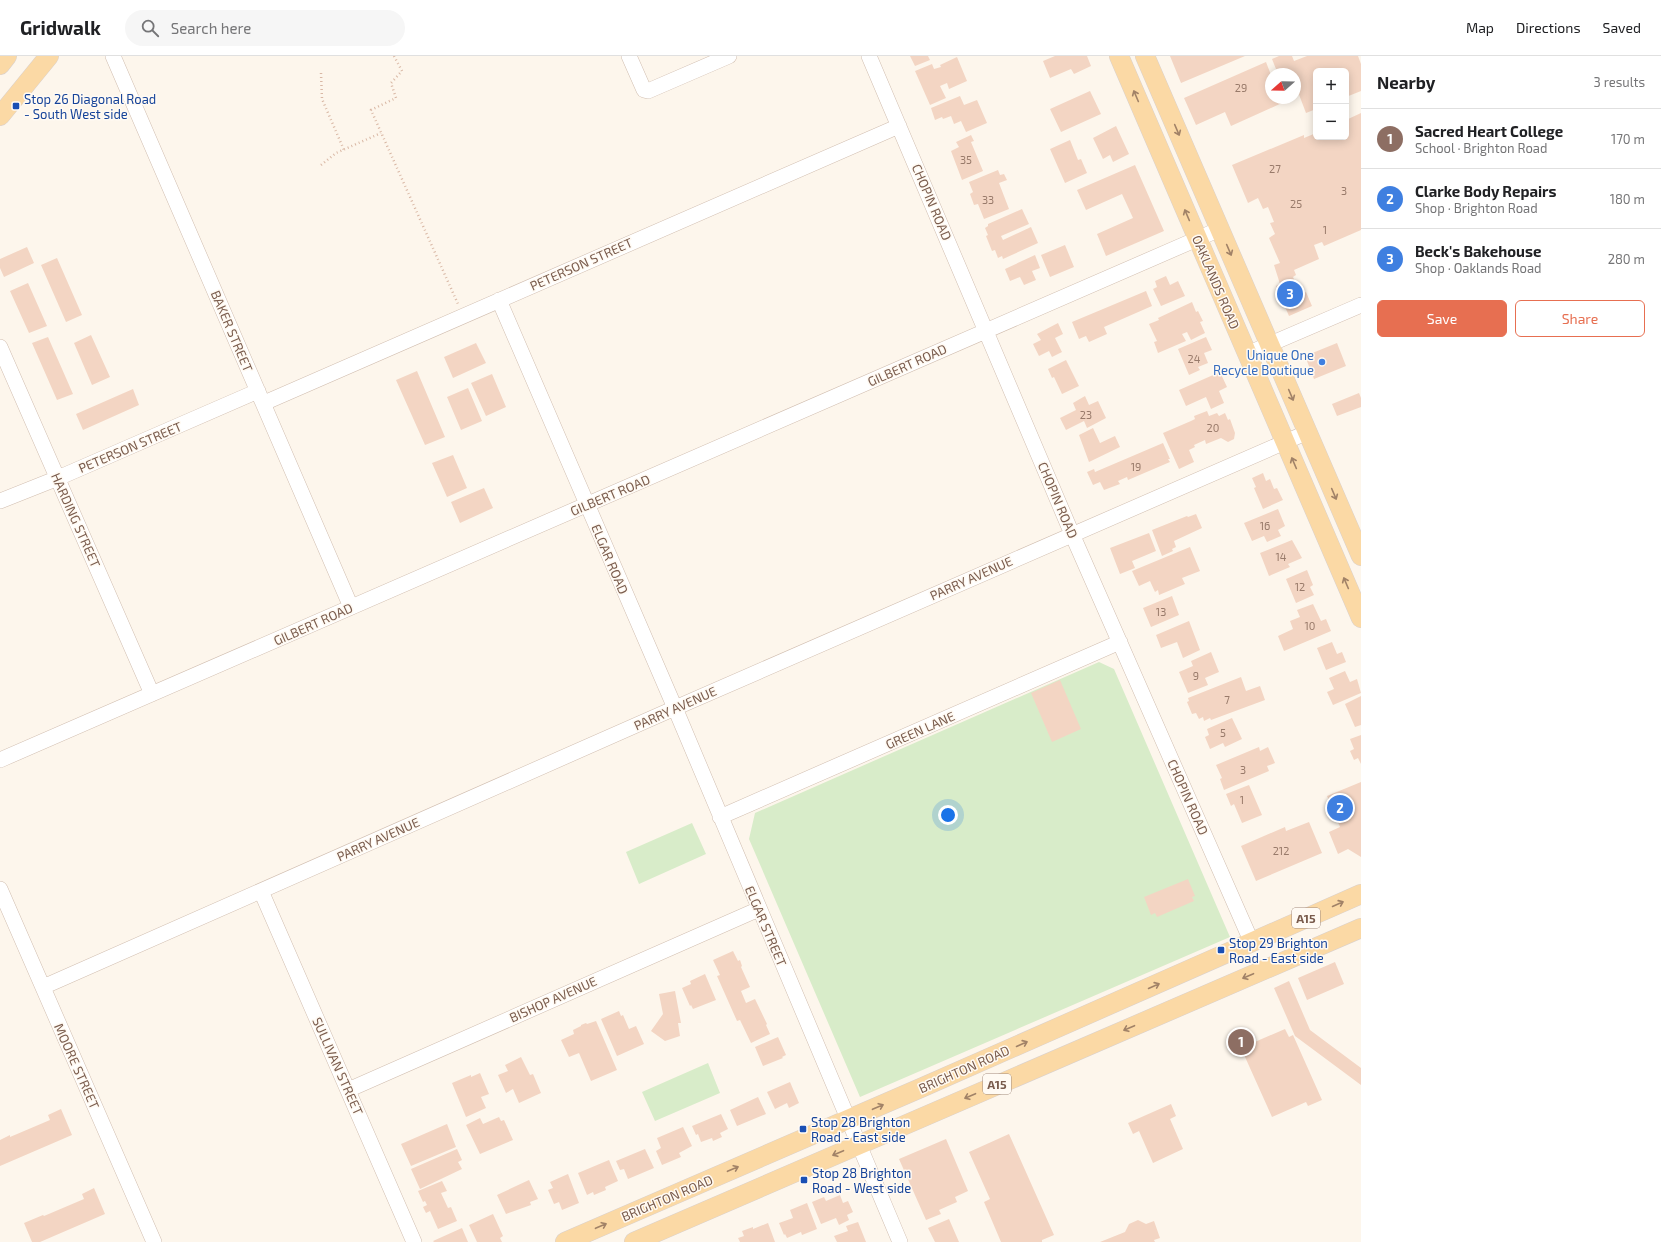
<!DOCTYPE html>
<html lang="en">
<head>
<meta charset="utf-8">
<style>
  :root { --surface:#fff; --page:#f6f6f6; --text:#202124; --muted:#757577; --line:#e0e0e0; --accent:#e76f51 }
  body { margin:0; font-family:"Exo 2",sans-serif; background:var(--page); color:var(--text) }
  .controls { position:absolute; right:12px; top:12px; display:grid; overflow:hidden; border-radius:6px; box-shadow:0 2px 10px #0003 }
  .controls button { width:36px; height:36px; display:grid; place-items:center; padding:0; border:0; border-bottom:1px solid var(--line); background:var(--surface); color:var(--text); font:20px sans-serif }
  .compass { position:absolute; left:1265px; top:12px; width:36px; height:36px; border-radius:50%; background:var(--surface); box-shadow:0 2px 10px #0003; rotate:250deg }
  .you { position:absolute; left:948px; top:759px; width:14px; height:14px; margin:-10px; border:3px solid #fff; border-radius:50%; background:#1a73e8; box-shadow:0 0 0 6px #1a73e833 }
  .badge { display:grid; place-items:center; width:26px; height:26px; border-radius:50%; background:var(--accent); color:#fff; font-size:13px; font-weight:700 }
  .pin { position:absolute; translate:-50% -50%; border:2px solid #fff; box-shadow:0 1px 4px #0006 }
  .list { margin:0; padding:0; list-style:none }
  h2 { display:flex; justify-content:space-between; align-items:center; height:52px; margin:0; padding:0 16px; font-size:17px }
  h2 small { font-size:13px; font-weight:400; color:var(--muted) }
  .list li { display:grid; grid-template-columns:26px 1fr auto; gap:12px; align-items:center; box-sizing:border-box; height:60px; padding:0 16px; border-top:1px solid var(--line) }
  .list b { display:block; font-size:15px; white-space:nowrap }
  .list p { margin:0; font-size:13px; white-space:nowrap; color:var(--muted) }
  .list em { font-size:13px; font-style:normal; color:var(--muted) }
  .actions { display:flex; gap:8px; padding:12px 16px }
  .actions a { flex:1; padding:9px 0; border:1px solid var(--accent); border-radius:6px; text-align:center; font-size:14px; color:var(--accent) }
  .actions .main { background:var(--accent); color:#fff }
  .icon { flex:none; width:22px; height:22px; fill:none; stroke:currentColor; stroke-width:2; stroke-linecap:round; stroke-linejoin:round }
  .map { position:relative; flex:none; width:1361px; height:1186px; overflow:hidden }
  header { display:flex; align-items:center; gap:24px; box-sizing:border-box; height:56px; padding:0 20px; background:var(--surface); border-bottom:1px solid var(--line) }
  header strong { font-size:19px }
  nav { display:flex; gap:22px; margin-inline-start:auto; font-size:14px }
  .search { width:280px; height:36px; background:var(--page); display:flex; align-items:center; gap:10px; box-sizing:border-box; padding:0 14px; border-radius:22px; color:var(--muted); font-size:15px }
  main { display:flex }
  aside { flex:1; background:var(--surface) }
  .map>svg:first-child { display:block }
</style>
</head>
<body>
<header>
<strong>Gridwalk</strong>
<div class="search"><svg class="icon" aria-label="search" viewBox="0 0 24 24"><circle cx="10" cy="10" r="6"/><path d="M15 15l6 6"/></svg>Search here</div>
<nav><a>Map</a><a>Directions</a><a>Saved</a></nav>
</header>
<main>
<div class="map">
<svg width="1361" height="1186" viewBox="0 0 1361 1186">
  <rect width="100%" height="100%" fill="#fdf6ec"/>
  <path fill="#d8ecc9" d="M1099 606 1114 613 1230 881 860 1041 749 783 755 757Z
    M692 767 706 798 639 828 626 796Z
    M708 1007 720 1037 655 1065 642 1036Z"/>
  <path fill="#f3d5c3" d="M910 0H928L930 4 915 10Z
    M1055 0H1087L1091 10 1074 18 1071 13 1050 22 1043 5Z
    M1170 0H1245L1181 27Z
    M1279 0H1292L1294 5 1307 0H1358L1361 8V35L1346 41V15H1316V53L1306 57 1298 36 1295 37V18H1278L1272 3Z
    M957 1 967 25 949 33 947 27 940 30 946 42 930 49 915 15 932 8 934 13 941 11 940 9Z
    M1266 6 1271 19V42H1280L1282 47 1231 70 1225 56 1196 69 1184 42Z
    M1090 35 1101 58 1061 76 1050 53Z
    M960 40 964 49 977 44 987 67 966 76 961 65 954 68 951 60 943 63 942 61 935 64 931 52Z
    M1361 57V174L1324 190 1322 186 1314 189 1319 203 1294 214 1296 219 1293 221 1301 239 1306 236 1312 250 1289 260 1276 230 1280 228 1274 209 1280 207 1269 182 1275 178 1270 167 1274 166 1268 151 1263 153 1258 142 1248 147 1232 109 1304 79V82L1316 77V81H1346V64Z
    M1116 70 1129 98 1113 106 1110 99 1103 103 1093 82Z
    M971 79 974 85 971 86 983 115 962 124 951 95 959 91 956 86Z
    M1070 84 1078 104 1081 103 1087 117 1065 127 1050 93Z
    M1135 109 1164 175 1106 200 1097 178 1133 162 1122 138 1086 154 1077 134Z
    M998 114 1000 119 1004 118 1007 124 999 127 1009 153 984 163 978 148 974 149 970 138 973 136 969 126Z
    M1022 153 1029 168 1001 180 1003 184 1031 171 1038 187 1003 203 1002 200 998 202 995 194 992 195 986 180 988 179 985 172 988 170V168Z
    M1065 189 1074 211 1050 221 1041 199Z
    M27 191 34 207 4 221 0 212V203Z
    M1035 199 1040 212 1032 215 1036 224 1024 229 1020 221 1010 225 1005 213Z
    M57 202 82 259 66 266 41 209Z
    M1166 220 1170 229 1178 225 1185 240 1161 250 1153 233 1157 231 1155 225Z
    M28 227 47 270 29 277 10 235Z
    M1146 235 1152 250 1104 271 1107 278 1089 286 1086 280 1079 283 1072 266Z
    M1192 246 1196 256 1198 255 1203 265 1200 266 1205 277 1191 284 1187 276 1182 278 1186 285 1158 297 1154 286 1157 285 1149 268 1159 264 1158 262Z
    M1058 267 1063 278 1055 282 1062 296 1052 301 1049 295 1039 300 1033 288 1041 284 1037 278Z
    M91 279 110 321 92 329 74 287Z
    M48 281 73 338 57 344 32 287Z
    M1206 281 1212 294 1204 297 1208 307 1198 311 1200 314 1189 319 1178 293Z
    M476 287 486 307 453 322 444 301Z
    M1337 287 1346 310 1314 323 1305 300Z
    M1066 304 1079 330 1062 338 1054 321 1052 322 1048 313Z
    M417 315 445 381 425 389 396 324Z
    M1220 316 1227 331 1219 335 1224 347 1211 353 1206 341 1186 350 1179 334Z
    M492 318 506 351 486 360 471 327Z
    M468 332 482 365 461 374 447 341Z
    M133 333 139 349 83 374 76 358Z
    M1359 337 1361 342V351L1337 360 1332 348Z
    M1085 340 1089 349 1098 345 1106 362 1087 372 1084 365 1066 374 1060 362 1076 354 1073 347Z
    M1207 355 1209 360 1217 357 1219 360 1225 357 1228 364 1230 363 1235 377 1234 383 1228 386 1221 382 1206 388 1205 384 1194 389 1195 391 1189 394 1194 406 1179 413 1163 377 1191 365 1195 363 1194 360Z
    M1093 372 1100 387 1115 380 1120 391 1089 406 1079 379Z
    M1163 387 1170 403H1168L1170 406 1128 424 1127 421 1118 425 1120 428 1104 434 1100 426 1093 429 1087 416 1094 413 1095 416Z
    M453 399 467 432 447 441 432 407Z
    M1263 417 1266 425 1270 423 1274 433 1277 432 1283 444 1263 453 1254 432 1256 431 1252 422Z
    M484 432 493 452 460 467 451 446Z
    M1278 453 1285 470 1278 474 1281 480 1267 486 1264 480 1252 485 1244 467Z
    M1196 458 1202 472 1174 485 1176 491 1172 493 1173 495 1162 500 1152 474 1187 460 1188 461Z
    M1149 477 1156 495 1132 505 1135 512 1120 518 1110 492Z
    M1292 484 1302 502 1288 508 1290 511 1269 520 1260 497Z
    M1190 491 1200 515 1182 522 1185 528 1159 539 1158 534 1155 536 1150 525 1139 530 1132 515Z
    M1307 514 1313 529 1310 531 1314 539 1296 547 1286 523Z
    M1172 540 1179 559 1151 571 1143 552Z
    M1313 548 1321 565 1326 563 1331 575 1284 595 1278 580 1293 573 1290 565 1300 561 1297 554Z
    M1189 565 1200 594 1183 602 1177 586 1161 592 1156 579Z
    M1332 586 1337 598 1342 596 1346 606 1326 614 1317 592Z
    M1211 596 1219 616 1205 622 1208 629 1188 637 1179 616 1193 610 1191 605Z
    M1345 615 1350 626 1357 623 1361 637 1333 649 1327 636 1334 633 1329 622Z
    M1241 621 1246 635 1260 630 1265 644 1211 664 1210 662 1204 665 1203 661 1199 663 1196 657 1192 658 1187 646 1189 645 1188 642Z
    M1060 624 1081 673 1052 686 1031 637Z
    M1361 640V669L1355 671 1345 648Z
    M1232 662 1242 683 1225 691 1223 687 1210 693 1205 681 1209 679 1207 673Z
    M1361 679V708L1358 702 1354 704 1350 695 1354 693 1350 683Z
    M1259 691 1260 695 1268 691 1275 707 1267 710 1269 715 1224 734 1220 723 1222 722 1216 709Z
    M1361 726V801L1348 793 1338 798 1329 776 1340 771 1327 740Z
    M1249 729 1262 759 1242 767 1234 748 1231 750 1226 738Z
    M1309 766 1322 797 1256 825 1241 790 1285 771 1286 775Z
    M1188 823 1195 840 1192 841 1194 845 1157 861 1155 857 1151 859 1144 841Z
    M733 895 738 905 740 904 742 910 741 911 750 931 741 935 746 947 755 943 767 968 766 969 770 978 751 987 740 964 737 965 717 920 720 919 713 904Z
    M1335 906 1344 928 1307 944 1298 922Z
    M705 918 716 944 693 953 691 949 690 950 682 932 691 928 690 925Z
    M1289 925 1310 974 1361 1012V1029L1295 980 1274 932Z
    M675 935 681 967H678L680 980 665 985 651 975 663 958 659 938Z
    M619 955 621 960 623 959 629 973 636 970 644 988 617 1000 601 963Z
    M596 965 617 1014 591 1025 579 997 569 1001 561 984 574 978 573 974 581 970V969L586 967 587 968Z
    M1285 973 1289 981 1293 979 1322 1044 1308 1050 1306 1046 1272 1061 1241 992Z
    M778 981 786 999 782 1001 783 1002 763 1010 755 991Z
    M521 1001 530 1019 533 1018 541 1037 519 1047 513 1033 506 1037 498 1019 508 1015 505 1009Z
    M480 1017 489 1038 481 1041 486 1052 466 1061 452 1027 471 1019V1021Z
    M790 1026 799 1047 789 1052 787 1047 775 1053 767 1036Z
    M758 1041 766 1058 737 1070 730 1054Z
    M1171 1048 1176 1060 1170 1063 1183 1093 1153 1107 1139 1075 1133 1078 1128 1067Z
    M61 1053 72 1079 0 1110V1084L10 1079V1081L50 1064 48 1059Z
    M721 1058 728 1073 720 1077 722 1081 713 1085 712 1082 701 1086 698 1078 696 1079 692 1070Z
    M499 1061 501 1065 504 1064 513 1084 480 1098 466 1069 480 1062 483 1068Z
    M447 1068 456 1091 411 1110 401 1088Z
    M683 1071 692 1090 679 1097 681 1101 662 1109 656 1095 661 1092 657 1082Z
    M1009 1078 1054 1179 1042 1184V1186H1001L984 1146 990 1143 969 1096Z
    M946 1083 968 1135 955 1141 957 1146 939 1154 941 1158 926 1164 899 1103Z
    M457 1093 462 1104 458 1106 462 1113 420 1133 411 1113Z
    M645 1093 654 1112 628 1123 624 1113 620 1114 616 1105Z
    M609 1104 618 1125 605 1131 606 1134 594 1139 593 1136 587 1139 578 1117Z
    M568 1118 579 1147 562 1154 559 1146 554 1148 548 1134 553 1132 550 1126Z
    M529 1124 538 1143 530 1146 531 1149 506 1158 497 1139Z
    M442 1125 447 1135 441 1137 448 1152 451 1151 457 1165 438 1173 430 1155 426 1157 423 1151 427 1149 425 1145 423 1146 418 1135Z
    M94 1132 105 1158 40 1186H32L24 1167 43 1159 44 1160 84 1143 82 1138Z
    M840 1139 843 1147 848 1145 853 1156 847 1159 849 1164 839 1169 836 1162 821 1168 812 1146 824 1141 826 1145Z
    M807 1147 817 1173 802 1179 801 1176 787 1182 785 1178 784 1179 779 1167 793 1162 790 1154Z
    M493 1158 503 1180 500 1182 502 1186H477L469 1169Z
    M949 1163 959 1186H935L928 1172Z
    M1138 1164 1146 1168 1154 1165 1160 1182 1154 1184 1155 1186H1100L1125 1176 1129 1168Z
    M858 1166 866 1186H837L834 1180 848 1175 846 1170Z
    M768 1167 775 1186H740L738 1182 744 1180 742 1175 753 1171V1173Z
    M462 1172 468 1186H434L433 1185Z"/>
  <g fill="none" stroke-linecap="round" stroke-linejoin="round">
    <defs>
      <path id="minor" d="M113 0 351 551
        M629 0 644 34 648 35 729 0
        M869 0 1072 478 1252 887
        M499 244 675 652 900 1186
        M0 291 152 638
        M1247 298 1361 249
        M264 347 899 70
        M0 445 58 422 258 335
        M0 704 1220 173
        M720 761 1120 586
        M0 833 154 1186
        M261 835 414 1186
        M43 931 675 652 1308 376
        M348 1034 759 853"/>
      <path id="major" d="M1119 0 1361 562
        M1145 0 1361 500
        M0 9 7 0
        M0 60 49 0
        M565 1186 923 1031 1361 838
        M634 1186 1361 872"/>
    </defs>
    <use href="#minor" stroke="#d1beb0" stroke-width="16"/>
    <use href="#major" stroke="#dad1cd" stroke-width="20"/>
    <path stroke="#d9b8a5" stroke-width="2.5" stroke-dasharray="1 3" stroke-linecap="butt" d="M394 0 402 15 391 27 396 42 371 54 458 248
      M321 17 322 43 344 94
      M321 109 336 97 381 77"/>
    <use href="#minor" stroke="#fff" stroke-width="15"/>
    <use href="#major" stroke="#fbd9a5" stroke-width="19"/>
  </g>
  <defs><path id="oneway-shaft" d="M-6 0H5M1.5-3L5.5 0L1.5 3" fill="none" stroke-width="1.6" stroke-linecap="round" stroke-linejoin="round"/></defs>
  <g stroke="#a18267">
    <use href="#oneway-shaft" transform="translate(1136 40) rotate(-113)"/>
    <use href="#oneway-shaft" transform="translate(1177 74) rotate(67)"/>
    <use href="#oneway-shaft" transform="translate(1187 159) rotate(-113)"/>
    <use href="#oneway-shaft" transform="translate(1229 194) rotate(67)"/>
    <use href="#oneway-shaft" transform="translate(1291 339) rotate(67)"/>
    <use href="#oneway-shaft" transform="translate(1294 407) rotate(-113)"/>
    <use href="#oneway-shaft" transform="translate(1334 438) rotate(67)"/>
    <use href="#oneway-shaft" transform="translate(1346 527) rotate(-113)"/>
    <use href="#oneway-shaft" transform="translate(1338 848) rotate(-24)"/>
    <use href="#oneway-shaft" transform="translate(1248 920) rotate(157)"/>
    <use href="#oneway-shaft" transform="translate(1154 930) rotate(-24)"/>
    <use href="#oneway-shaft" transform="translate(1129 972) rotate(157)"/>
    <use href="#oneway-shaft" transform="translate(1022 988) rotate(-24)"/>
    <use href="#oneway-shaft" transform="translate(970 1040) rotate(157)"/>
    <use href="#oneway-shaft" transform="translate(878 1051) rotate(-23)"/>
    <use href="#oneway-shaft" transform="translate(838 1097) rotate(157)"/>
    <use href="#oneway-shaft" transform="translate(733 1113) rotate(-23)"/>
    <use href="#oneway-shaft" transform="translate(601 1170) rotate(-23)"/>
  </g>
  <g fill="#1a4fb4" stroke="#fffaf3" stroke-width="1.5">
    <rect x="12" y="46" width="8" height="8" rx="2"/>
    <rect x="1217" y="890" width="8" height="8" rx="2"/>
    <rect x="799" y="1069" width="8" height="8" rx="2"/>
    <rect x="800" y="1120" width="8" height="8" rx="2"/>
  </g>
  <circle fill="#3f7fe0" stroke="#fffaf3" stroke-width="1.5" cx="1322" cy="306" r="4"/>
  <g text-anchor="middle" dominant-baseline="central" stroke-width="3" stroke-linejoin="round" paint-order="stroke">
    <g font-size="11" fill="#987a6a">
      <text x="1241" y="31">29</text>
      <text x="966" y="103">35</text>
      <text x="1275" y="112">27</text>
      <text x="1344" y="134">3</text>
      <text x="988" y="143">33</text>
      <text x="1296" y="147">25</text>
      <text x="1325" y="173">1</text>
      <text x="1194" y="302">24</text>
      <text x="1086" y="358">23</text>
      <text x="1213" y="371">20</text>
      <text x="1136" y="410">19</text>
      <text x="1265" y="469">16</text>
      <text x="1281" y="500">14</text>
      <text x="1300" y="530">12</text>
      <text x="1161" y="555">13</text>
      <text x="1310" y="569">10</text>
      <text x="1196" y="619">9</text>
      <text x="1227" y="643">7</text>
      <text x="1223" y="676">5</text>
      <text x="1243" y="713">3</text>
      <text x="1242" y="743">1</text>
      <text x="1281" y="794">212</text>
    </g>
    <g fill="#fffaf3" stroke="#a28b7f" stroke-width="1">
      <rect x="1292" y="852" width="28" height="20" rx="3"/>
      <rect x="983" y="1018" width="28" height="20" rx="3"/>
    </g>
    <g font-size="12" font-weight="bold" fill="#7a5c4d">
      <text x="1306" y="862">A15</text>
      <text x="997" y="1028">A15</text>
    </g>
    <g font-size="13" fill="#164399" stroke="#fffaf3" text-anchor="start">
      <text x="24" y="43">Stop 26 Diagonal Road<tspan x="24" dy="15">- South West side</tspan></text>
      <text x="1229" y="887">Stop 29 Brighton<tspan x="1229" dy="15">Road - East side</tspan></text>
      <text x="811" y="1066">Stop 28 Brighton<tspan x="811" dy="15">Road - East side</tspan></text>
      <text x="812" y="1117">Stop 28 Brighton<tspan x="812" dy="15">Road - West side</tspan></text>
    </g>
    <g font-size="13" fill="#7a5c4d" stroke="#fffaf3">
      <text transform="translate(932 146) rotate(67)">CHOPIN ROAD</text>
      <text transform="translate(581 208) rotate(-24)">PETERSON STREET</text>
      <text transform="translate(1216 226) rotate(67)">OAKLANDS ROAD</text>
      <text transform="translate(232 275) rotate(67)">BAKER STREET</text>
      <text transform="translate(907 309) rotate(-24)">GILBERT ROAD</text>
      <text transform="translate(130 391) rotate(-23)">PETERSON STREET</text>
      <text transform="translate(610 439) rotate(-23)">GILBERT ROAD</text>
      <text transform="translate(1058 444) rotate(67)">CHOPIN ROAD</text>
      <text transform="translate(76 464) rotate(66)">HARDING STREET</text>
      <text transform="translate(610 503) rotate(67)">ELGAR ROAD</text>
      <text transform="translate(971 522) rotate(-24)">PARRY AVENUE</text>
      <text transform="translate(313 568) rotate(-24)">GILBERT ROAD</text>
      <text transform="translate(675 652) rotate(-24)">PARRY AVENUE</text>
      <text transform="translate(920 674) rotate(-24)">GREEN LANE</text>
      <text transform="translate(1188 741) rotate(66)">CHOPIN ROAD</text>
      <text transform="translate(378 783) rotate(-24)">PARRY AVENUE</text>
      <text transform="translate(766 870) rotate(67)">ELGAR STREET</text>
      <text transform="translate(553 943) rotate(-24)">BISHOP AVENUE</text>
      <text transform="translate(77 1010) rotate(66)">MOORE STREET</text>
      <text transform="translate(338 1010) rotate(66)">SULLIVAN STREET</text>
      <text transform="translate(964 1013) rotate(-24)">BRIGHTON ROAD</text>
      <text transform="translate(667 1142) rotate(-23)">BRIGHTON ROAD</text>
    </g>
    <g font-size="13" fill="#366cbe" stroke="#fffaf3" text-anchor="end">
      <text x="1314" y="299">Unique One<tspan x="1314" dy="15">Recycle Boutique</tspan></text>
    </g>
  </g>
</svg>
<div class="controls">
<button>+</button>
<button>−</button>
</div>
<svg class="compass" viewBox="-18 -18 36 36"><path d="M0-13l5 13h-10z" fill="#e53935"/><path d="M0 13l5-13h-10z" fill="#757577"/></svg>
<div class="you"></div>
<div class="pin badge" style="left:1241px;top:986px;background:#8d6e63">1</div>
<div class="pin badge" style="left:1340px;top:752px;background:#3f7fe0">2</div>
<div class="pin badge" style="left:1290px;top:238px;background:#3f7fe0">3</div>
</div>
<aside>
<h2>Nearby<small>3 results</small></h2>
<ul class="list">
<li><span class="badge" style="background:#8d6e63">1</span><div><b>Sacred Heart College</b><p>School · Brighton Road</p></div><em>170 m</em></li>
<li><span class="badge" style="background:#3f7fe0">2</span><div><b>Clarke Body Repairs</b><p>Shop · Brighton Road</p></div><em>180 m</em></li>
<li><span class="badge" style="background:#3f7fe0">3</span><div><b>Beck's Bakehouse</b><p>Shop · Oaklands Road</p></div><em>280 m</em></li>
</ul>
<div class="actions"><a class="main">Save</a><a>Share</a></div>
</aside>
</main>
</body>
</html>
